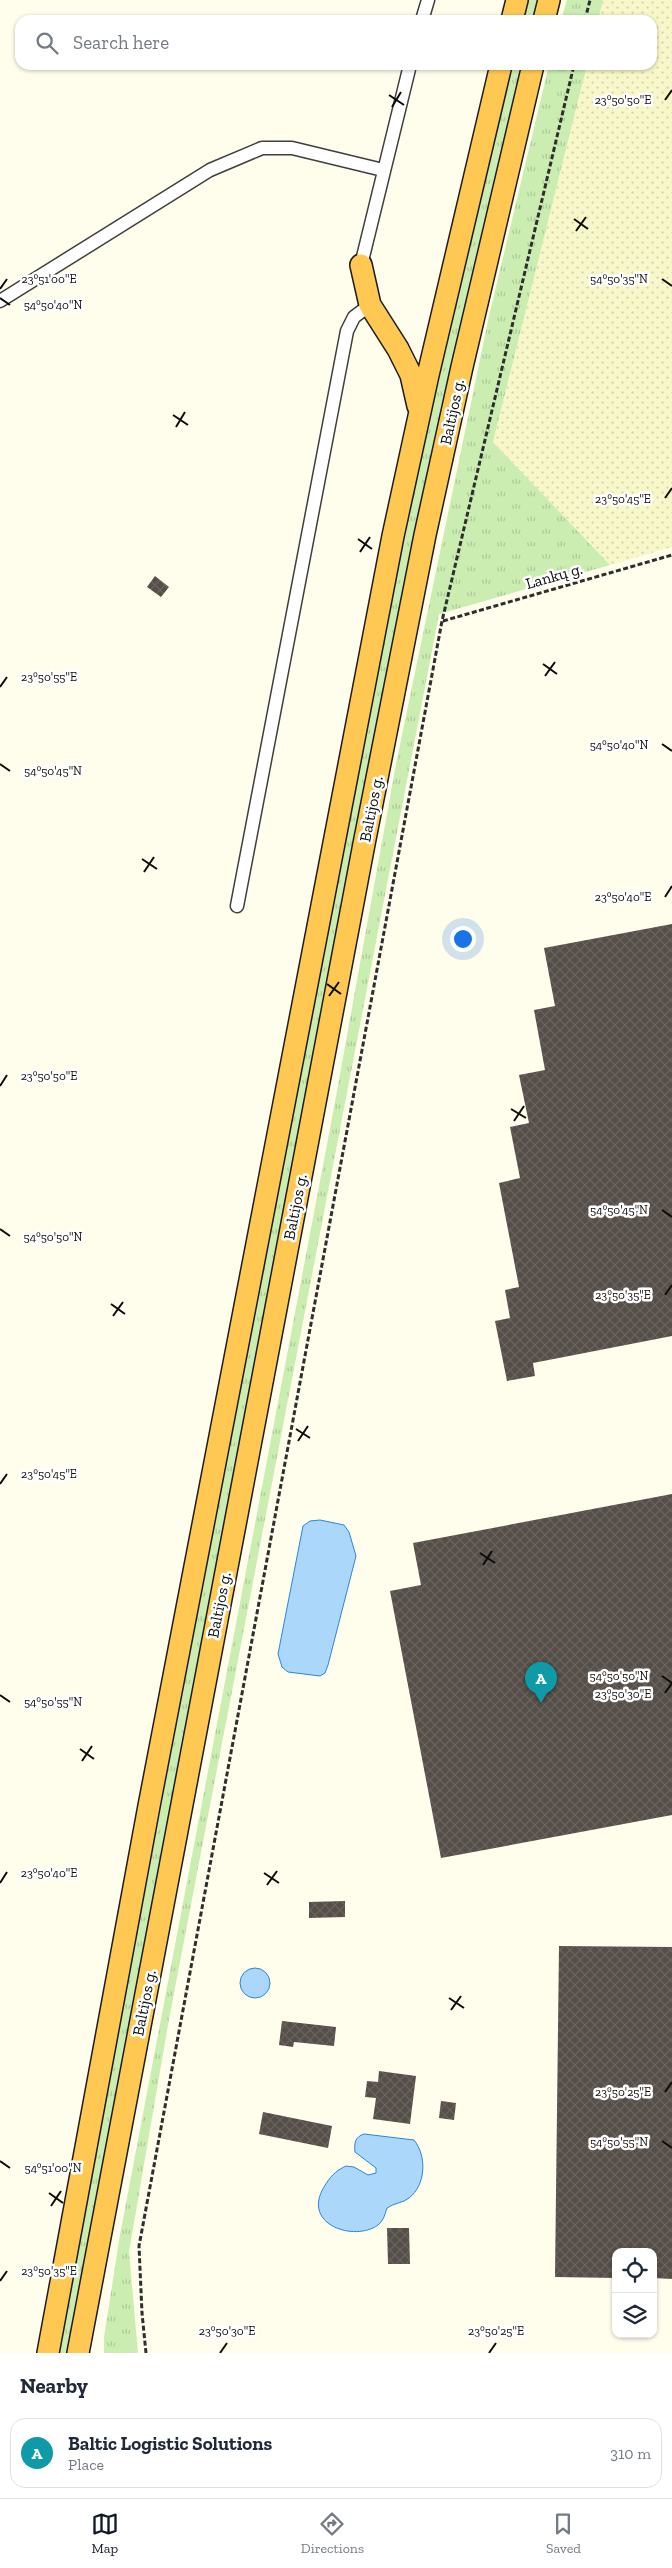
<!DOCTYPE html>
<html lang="en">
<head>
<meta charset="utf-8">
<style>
  :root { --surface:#fff; --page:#f6f6f7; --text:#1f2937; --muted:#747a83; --line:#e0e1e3; --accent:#111827 }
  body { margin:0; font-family:"Zilla Slab",serif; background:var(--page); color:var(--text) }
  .controls { position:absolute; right:15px; bottom:15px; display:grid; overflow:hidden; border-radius:10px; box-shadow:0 1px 4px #0004 }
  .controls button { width:45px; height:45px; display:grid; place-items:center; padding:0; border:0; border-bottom:1px solid var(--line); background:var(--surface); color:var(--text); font:25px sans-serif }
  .you { position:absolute; left:462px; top:938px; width:18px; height:18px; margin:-12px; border:4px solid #fff; border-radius:50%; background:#1a73e8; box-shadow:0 0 0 8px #1a73e833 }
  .badge { display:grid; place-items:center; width:32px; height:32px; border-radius:50%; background:var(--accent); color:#fff; font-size:16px; font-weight:700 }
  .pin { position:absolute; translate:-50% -41px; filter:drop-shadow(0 1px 2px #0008) }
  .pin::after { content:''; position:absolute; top:26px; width:18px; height:15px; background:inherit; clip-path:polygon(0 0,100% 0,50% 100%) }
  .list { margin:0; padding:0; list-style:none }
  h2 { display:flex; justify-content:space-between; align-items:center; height:65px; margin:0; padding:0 20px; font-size:21px }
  h2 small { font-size:16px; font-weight:400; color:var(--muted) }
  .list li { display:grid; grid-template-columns:32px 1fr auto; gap:15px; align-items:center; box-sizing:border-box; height:70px; margin:0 10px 10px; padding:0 10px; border:1px solid var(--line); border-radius:15px }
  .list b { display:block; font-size:19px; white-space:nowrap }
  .list p { margin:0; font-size:16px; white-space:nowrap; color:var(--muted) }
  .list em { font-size:16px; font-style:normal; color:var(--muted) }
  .icon { flex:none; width:28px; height:28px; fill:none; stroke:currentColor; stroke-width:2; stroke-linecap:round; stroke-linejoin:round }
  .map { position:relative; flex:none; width:672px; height:2353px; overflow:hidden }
  .search { position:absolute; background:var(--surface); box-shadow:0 1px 4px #0004; left:15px; right:15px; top:15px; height:55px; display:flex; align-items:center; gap:12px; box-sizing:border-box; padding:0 18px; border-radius:15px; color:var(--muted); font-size:19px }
  .sheet { height:145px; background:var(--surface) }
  nav { display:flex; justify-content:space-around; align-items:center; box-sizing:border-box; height:70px; border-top:1px solid var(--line); background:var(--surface); font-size:14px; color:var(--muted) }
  nav a { display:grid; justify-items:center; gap:2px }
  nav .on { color:var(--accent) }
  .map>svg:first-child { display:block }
</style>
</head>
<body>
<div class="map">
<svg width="672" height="2353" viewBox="0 0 672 2353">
  <defs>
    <pattern id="farmland-dots" width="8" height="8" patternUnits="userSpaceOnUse" patternTransform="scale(1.25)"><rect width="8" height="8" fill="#f7f7c9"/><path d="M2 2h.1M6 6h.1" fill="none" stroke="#d3d3ab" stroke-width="1.8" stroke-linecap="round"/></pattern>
    <pattern id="grass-tufts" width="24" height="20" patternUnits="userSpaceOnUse" patternTransform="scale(1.25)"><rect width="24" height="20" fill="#cbedb2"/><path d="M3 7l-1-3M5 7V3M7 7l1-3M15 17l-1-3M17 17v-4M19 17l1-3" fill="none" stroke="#adca98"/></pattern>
    <pattern id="building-cross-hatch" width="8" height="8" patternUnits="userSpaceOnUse" patternTransform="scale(1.25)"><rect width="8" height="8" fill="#564e48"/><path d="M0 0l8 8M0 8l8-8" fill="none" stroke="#69635e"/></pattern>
  </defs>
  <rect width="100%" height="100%" fill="#fffdeb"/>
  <path fill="url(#farmland-dots)" d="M603 0H672V547L610 565 493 442 587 65H652V20H598Z"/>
  <path fill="url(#grass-tufts)" d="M529 0H538L534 20H523Z
    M567 0H603L598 20H561Z
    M513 65H524L194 1691 66 2353H57L392 594 416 477Z
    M549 65H587L493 442 610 565 439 614 169 2019 129 2252 138 2353H104V2337L120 2235 335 1102 396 764 489 316Z"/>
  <path fill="#abd7fb" stroke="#2c85d8" d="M320 1520 344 1525 349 1532 356 1556 328 1665 325 1673 320 1676 288 1672 282 1667 278 1654 303 1526 310 1521Z
    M240 1983a15 15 0 1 1 30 0a15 15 0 1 1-30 0Z
    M364 2134 414 2140C427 2156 426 2185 409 2198 403 2203 394 2203 387 2208 385 2214 384 2220 378 2225 355 2242 301 2225 324 2187 330 2177 335 2171 346 2166L354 2167 368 2175 376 2173V2168L355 2152C354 2143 355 2137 364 2134Z"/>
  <path fill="url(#building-cross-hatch)" d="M155 576 169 587 161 597 147 587Z
    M672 924V1336L533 1363 535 1376 507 1381 495 1321 510 1318 505 1290 519 1287 499 1183 520 1178 510 1127 529 1123 519 1075 545 1070 534 1010 555 1006 544 948Z
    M672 1494V1815L441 1858 390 1591 421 1585 413 1543Z
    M345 1901V1917L309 1918V1902Z
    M559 1946 672 1947V2279L653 2278V2252H616V2278L555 2277Z
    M282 2021 336 2027 334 2046 294 2042 293 2047 279 2045Z
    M379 2071 416 2076 410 2124 373 2119 376 2098 365 2097 367 2081 378 2082Z
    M441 2101 456 2103 454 2120 439 2118Z
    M263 2112 332 2126 328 2148 259 2134Z
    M387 2228H409L410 2264H388Z"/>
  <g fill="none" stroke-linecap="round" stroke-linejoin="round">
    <defs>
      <path id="minor" d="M422 20 428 0
        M361 265 410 65
        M0 301 210 170 262 148H292L383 170
        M237 906 347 331 354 317 370 305"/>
      <path id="trunk" d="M512 20 517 0
        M544 20 549 0
        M361 265 370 305 398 349 411 375 418 406
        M48 2353 149 1806 393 536 428 375 501 65
        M78 2353 364 844 425 535 462 367 533 65"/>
    </defs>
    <use href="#minor" stroke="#3f3f3f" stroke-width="15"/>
    <use href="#trunk" stroke="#1d1d1d" stroke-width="24"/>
    <path stroke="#2e2e2e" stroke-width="3" stroke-dasharray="5 2.5" stroke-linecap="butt" d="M585 20 590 0
      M443 621 672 555
      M146 2353 142 2313 139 2246 442 621 574 65"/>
    <use href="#minor" stroke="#fff" stroke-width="12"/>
    <use href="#trunk" stroke="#ffc852" stroke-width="21"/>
  </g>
  <path fill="none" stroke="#0c0c0c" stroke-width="2" d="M389 95 404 105M665 100 672 90M392 107 401 92M574 219 588 229M576 231 586 217M662 279 672 286M0 289 7 279M0 298 10 305M173 415 188 425M176 427 185 412M665 498 672 488M358 539 372 549M360 552 370 537M543 664 557 674M545 676 555 662M0 687 7 677M662 744 672 751M0 764 10 771M142 859 157 869M144 872 154 857M665 897 672 886M327 984 341 994M329 996 339 982M0 1086 7 1075M511 1109 526 1118M514 1121 524 1106M662 1210 672 1217M0 1229 10 1236M665 1295 672 1285M111 1304 125 1314M113 1316 123 1302M296 1429 310 1438M298 1441 308 1426M0 1484 7 1474M480 1553 495 1563M483 1565 492 1551M662 1676 672 1683M665 1693 672 1683M0 1695 10 1702M80 1749 94 1759M82 1761 92 1746M264 1873 279 1883M0 1883 7 1872M267 1885 277 1871M449 1998 464 2008M451 2010 461 1996M665 2092 672 2082M662 2141 672 2148M0 2161 10 2168M49 2193 63 2203M51 2206 61 2191M0 2281 7 2271M220 2353 227 2343M489 2353 496 2343"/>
  <g text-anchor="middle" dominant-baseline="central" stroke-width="5" stroke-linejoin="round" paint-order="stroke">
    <g font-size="16" fill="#0c0c0c" stroke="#fff">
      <text transform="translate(452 412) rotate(-78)">Baltijos g.</text>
      <text transform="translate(554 576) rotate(-16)">Lankų g.</text>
      <text transform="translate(371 809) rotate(-79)">Baltijos g.</text>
      <text transform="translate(295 1207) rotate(-79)">Baltijos g.</text>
      <text transform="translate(219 1605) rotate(-79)">Baltijos g.</text>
      <text transform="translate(144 2003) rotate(-79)">Baltijos g.</text>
    </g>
  </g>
  <g font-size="12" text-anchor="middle" fill="#0c0c0c" stroke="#fff" stroke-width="5" stroke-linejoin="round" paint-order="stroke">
    <text x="623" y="104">23°50'50"E</text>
    <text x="619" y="283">54°50'35"N</text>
    <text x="49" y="283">23°51'00"E</text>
    <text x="53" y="309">54°50'40"N</text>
    <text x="623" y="503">23°50'45"E</text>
    <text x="49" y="681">23°50'55"E</text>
    <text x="619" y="749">54°50'40"N</text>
    <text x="53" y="775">54°50'45"N</text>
    <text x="623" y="901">23°50'40"E</text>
    <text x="49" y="1080">23°50'50"E</text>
    <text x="619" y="1214">54°50'45"N</text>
    <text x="53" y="1241">54°50'50"N</text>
    <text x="623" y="1299">23°50'35"E</text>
    <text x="49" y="1478">23°50'45"E</text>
    <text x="619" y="1680">54°50'50"N</text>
    <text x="623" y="1698">23°50'30"E</text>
    <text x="53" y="1706">54°50'55"N</text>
    <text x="49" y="1877">23°50'40"E</text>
    <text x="623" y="2096">23°50'25"E</text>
    <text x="619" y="2146">54°50'55"N</text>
    <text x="53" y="2172">54°51'00"N</text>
    <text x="49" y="2275">23°50'35"E</text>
    <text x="227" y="2335">23°50'30"E</text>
    <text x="496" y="2335">23°50'25"E</text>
  </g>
</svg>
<div class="controls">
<button><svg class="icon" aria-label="locate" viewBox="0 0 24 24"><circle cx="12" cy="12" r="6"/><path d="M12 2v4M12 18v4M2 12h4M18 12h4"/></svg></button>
<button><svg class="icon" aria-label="layers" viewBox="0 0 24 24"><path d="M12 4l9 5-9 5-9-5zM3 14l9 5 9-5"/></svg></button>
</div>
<div class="you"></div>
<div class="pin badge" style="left:541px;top:1703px;background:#0f9aa8">A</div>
<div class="search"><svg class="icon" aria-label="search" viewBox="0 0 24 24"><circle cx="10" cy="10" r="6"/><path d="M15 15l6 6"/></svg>Search here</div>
</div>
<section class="sheet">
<h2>Nearby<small></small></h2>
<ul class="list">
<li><span class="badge" style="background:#0f9aa8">A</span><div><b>Baltic Logistic Solutions</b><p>Place</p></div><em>310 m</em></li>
</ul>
</section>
<nav>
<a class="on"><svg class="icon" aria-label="map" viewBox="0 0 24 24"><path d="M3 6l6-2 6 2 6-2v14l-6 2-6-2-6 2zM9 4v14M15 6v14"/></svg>Map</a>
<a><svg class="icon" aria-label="directions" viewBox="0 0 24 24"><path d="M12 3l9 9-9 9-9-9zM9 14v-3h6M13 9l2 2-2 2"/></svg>Directions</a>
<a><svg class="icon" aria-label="saved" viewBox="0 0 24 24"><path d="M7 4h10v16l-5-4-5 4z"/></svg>Saved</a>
</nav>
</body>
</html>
